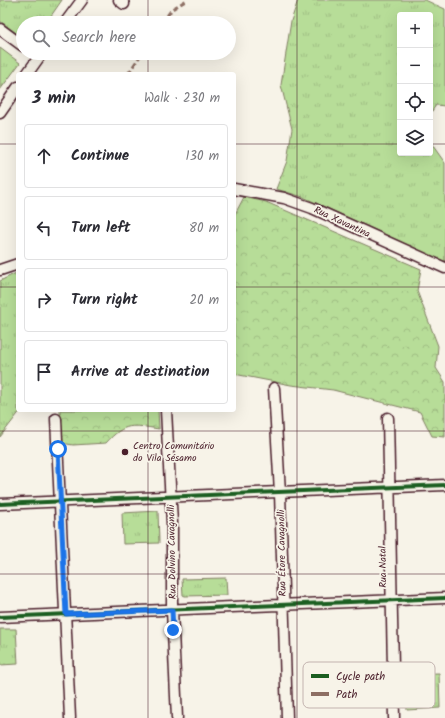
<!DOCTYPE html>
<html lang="en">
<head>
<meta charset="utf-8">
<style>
  :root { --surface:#fff; --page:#f7f7f7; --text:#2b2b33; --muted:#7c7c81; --line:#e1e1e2 }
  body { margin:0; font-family:Kalam,sans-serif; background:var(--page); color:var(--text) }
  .controls { position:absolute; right:12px; top:12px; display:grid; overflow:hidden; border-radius:4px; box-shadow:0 4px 16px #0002 }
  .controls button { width:36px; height:36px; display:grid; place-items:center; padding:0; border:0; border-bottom:1px solid var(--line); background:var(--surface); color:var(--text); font:20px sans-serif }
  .stop { position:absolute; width:12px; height:12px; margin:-9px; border:3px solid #1a73e8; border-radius:50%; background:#fff }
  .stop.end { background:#1a73e8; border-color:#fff; box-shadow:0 1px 4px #0008 }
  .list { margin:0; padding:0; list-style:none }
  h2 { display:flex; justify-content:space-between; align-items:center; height:52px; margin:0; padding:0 16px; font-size:17px }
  h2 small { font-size:13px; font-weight:400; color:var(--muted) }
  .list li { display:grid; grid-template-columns:26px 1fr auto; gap:12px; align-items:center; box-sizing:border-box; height:64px; margin:0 8px 8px; padding:0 8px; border:1px solid var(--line); border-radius:4px }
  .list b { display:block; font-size:15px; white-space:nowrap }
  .list em { font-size:13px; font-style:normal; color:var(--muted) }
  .icon { flex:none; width:22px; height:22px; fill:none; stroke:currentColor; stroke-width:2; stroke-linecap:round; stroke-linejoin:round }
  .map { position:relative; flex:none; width:445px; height:718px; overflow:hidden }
  .search { position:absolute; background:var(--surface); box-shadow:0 4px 16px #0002; left:16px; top:16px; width:220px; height:44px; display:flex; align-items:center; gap:10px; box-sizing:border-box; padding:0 14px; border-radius:22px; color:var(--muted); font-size:15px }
  .panel { position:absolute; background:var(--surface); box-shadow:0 4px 16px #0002; left:16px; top:72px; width:220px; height:340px; border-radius:4px }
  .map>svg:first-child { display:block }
</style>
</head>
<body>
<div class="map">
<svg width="445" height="718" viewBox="0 0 445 718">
  <defs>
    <pattern id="grass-tufts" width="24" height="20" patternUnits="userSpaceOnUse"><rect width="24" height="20" fill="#b7dd98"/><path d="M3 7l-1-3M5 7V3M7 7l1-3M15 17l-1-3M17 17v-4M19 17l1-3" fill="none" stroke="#9fbd83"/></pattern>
    <pattern id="forest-crowns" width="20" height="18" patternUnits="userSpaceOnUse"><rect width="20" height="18" fill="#b7dd98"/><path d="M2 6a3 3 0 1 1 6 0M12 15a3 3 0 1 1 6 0" fill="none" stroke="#9fbd83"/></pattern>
  </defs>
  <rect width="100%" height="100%" fill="#f7f3e8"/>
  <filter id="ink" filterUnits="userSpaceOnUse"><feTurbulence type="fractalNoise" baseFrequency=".025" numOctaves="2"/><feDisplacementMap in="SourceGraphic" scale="8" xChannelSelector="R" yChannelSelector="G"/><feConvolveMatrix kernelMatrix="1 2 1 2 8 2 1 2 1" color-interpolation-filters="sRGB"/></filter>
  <g filter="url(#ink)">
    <path fill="url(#grass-tufts)" stroke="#807e62" d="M0 0H62L46 23H23V38L0 21Z
      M298 0H425L445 9V106L436 105 430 114V15H400V153H430V139L433 146 445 163V262L303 197 276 189 287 161 292 129 281 85 291 21Z
      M0 48 20 63 0 90Z
      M18 272V410H21L0 437V281Z
      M158 511 159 543 123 544 122 513Z
      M226 578 227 595 185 596 183 595 182 579Z
      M0 629H16L18 664 0 665Z
      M439 673 440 708 407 710 405 674Z"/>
    <path fill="url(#forest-crowns)" stroke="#807e62" d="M244 197 266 202 421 269 417 291 438 346 436 368 445 382V437L432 436 420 412 333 390 291 385 234 374V216Z
      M60 410H158L159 429C132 425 125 422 106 443L73 445 61 443Z"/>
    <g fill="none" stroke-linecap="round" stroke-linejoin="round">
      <defs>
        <path id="minor" d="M119 0 124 4
          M65 23 82 0
          M0 29 23 46
          M27 74 42 53
          M0 113 18 87
          M234 189 284 198 312 208 445 268
          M0 270 18 264
          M274 388 280 493 287 718
          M166 410 172 523V610L177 718
          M388 418 394 718
          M56 419 70 718
          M0 504 445 485
          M0 617 445 598"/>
      </defs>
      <use href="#minor" stroke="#4a1f2b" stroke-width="13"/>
      <use href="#minor" stroke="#f7f3e8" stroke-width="10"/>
      <path stroke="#8d6e63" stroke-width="3" stroke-dasharray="6 3" stroke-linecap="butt" d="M162 23 172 9 187 0
        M128 74 142 53"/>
      <defs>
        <path id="cycleway" d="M0 504 445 485
          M0 617 445 598"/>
      </defs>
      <use href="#cycleway" stroke="#f7f3e8" stroke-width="6"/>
      <use href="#cycleway" stroke="#1b5e20" stroke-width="4"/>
    </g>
  </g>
  <g fill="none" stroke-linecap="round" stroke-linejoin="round" filter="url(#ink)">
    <path stroke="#1a73e8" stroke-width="5" d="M58 449 66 614 172 610 173 630"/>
  </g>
  <path fill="none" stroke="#4a1f2b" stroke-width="1" stroke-opacity="0.55" d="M148 0V23M297 0V718M148 53V74M0 144H18M234 144H400M430 144H445M0 287H18M234 287H445M148 410V718M0 431H445M0 574H445"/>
  <circle fill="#4a1f2b" stroke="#f7f3e8" stroke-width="1.5" cx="125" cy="452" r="4"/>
  <g text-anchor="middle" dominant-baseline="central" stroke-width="3.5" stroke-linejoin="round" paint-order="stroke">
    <g font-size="10" fill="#4a1f2b" stroke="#f7f3e8">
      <text transform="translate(342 222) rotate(25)">Rua Xavantina</text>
      <text transform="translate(172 552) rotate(-91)">Rua Dolvino Cavagnolli</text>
      <text transform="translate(282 553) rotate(-91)">Rua Étore Cavagnolli</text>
      <text transform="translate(383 567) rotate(-91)">Rua Natal</text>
    </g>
    <g font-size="10" fill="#4a1f2b" stroke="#f7f3e8" text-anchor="start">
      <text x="133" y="446">Centro Comunitário<tspan x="133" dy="12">do Vila Sésamo</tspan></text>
    </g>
  </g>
  <rect x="303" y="662" width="132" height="46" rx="6" fill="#f7f3e8" stroke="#c3b3af" stroke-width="1"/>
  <rect x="311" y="674" width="18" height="4" fill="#1b5e20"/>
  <rect x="311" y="692" width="18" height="4" fill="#8d6e63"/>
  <g font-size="11" fill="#4a1f2b">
    <text x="336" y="680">Cycle path</text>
    <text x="336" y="698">Path</text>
  </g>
</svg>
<div class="controls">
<button>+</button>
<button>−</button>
<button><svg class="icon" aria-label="locate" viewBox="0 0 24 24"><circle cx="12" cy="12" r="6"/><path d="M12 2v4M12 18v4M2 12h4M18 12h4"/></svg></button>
<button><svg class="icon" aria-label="layers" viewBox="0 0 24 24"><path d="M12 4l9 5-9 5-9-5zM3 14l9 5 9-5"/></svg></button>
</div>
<div class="stop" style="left:58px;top:449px"></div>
<div class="stop end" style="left:173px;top:630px"></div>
<div class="search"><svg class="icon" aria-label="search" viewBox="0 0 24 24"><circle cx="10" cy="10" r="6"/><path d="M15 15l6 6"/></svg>Search here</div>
<section class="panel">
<h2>3 min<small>Walk · 230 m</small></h2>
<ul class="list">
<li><svg class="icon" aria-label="ahead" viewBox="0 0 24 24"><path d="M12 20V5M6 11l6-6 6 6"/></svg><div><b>Continue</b></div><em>130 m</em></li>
<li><svg class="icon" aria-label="left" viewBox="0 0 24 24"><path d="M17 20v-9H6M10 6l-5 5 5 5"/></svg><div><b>Turn left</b></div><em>80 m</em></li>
<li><svg class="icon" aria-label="right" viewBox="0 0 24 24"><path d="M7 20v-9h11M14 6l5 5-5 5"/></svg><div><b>Turn right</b></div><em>20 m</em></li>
<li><svg class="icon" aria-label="arrive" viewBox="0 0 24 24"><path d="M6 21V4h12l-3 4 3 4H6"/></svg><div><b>Arrive at destination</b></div></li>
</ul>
</section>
</div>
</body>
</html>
